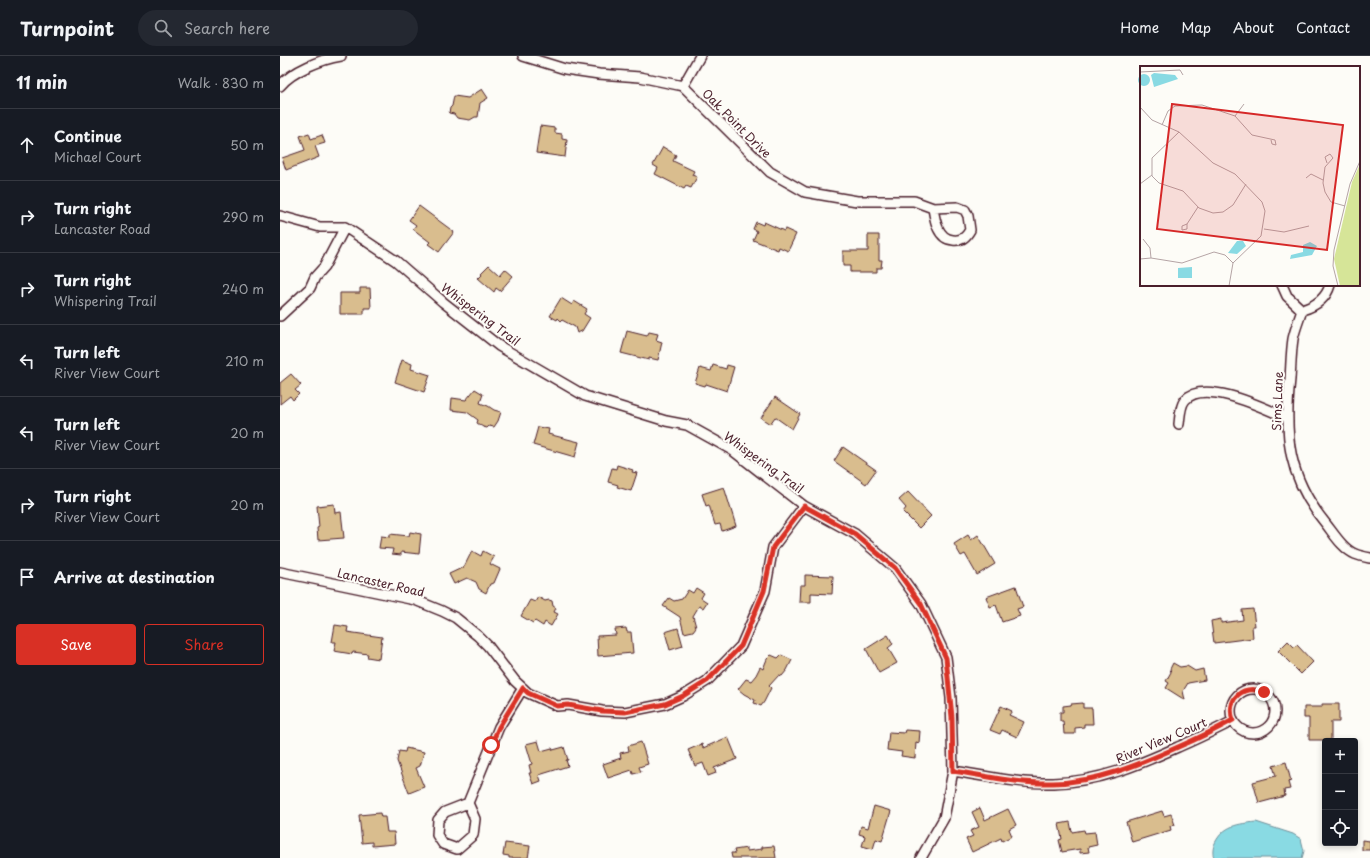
<!DOCTYPE html>
<html lang="en">
<head>
<meta charset="utf-8">
<style>
  :root { --surface:#171b24; --page:#242831; --text:#f1f3f6; --muted:#9ea1a6; --line:#363941; --accent:#d93025 }
  body { margin:0; font-family:"Playpen Sans",sans-serif; background:var(--page); color:var(--text) }
  .controls { position:absolute; right:12px; bottom:12px; display:grid; overflow:hidden; border-radius:4px; box-shadow:0 2px 6px #0003 }
  .controls button { width:36px; height:36px; display:grid; place-items:center; padding:0; border:0; border-bottom:1px solid var(--line); background:var(--surface); color:var(--text); font:20px sans-serif }
  .stop { position:absolute; width:12px; height:12px; margin:-9px; border:3px solid #d93025; border-radius:50%; background:#fff }
  .stop.end { background:#d93025; border-color:#fff; box-shadow:0 1px 4px #0008 }
  .list { margin:0; padding:0; list-style:none }
  h2 { display:flex; justify-content:space-between; align-items:center; height:52px; margin:0; padding:0 16px; font-size:17px }
  h2 small { font-size:13px; font-weight:400; color:var(--muted) }
  .list li { display:grid; grid-template-columns:26px 1fr auto; gap:12px; align-items:center; box-sizing:border-box; height:72px; padding:0 16px; border-top:1px solid var(--line) }
  .list b { display:block; font-size:15px; white-space:nowrap }
  .list p { margin:0; font-size:13px; white-space:nowrap; color:var(--muted) }
  .list em { font-size:13px; font-style:normal; color:var(--muted) }
  .actions { display:flex; gap:8px; padding:12px 16px }
  .actions a { flex:1; padding:9px 0; border:1px solid var(--accent); border-radius:4px; text-align:center; font-size:14px; color:var(--accent) }
  .actions .main { background:var(--accent); color:#fff }
  .icon { flex:none; width:22px; height:22px; fill:none; stroke:currentColor; stroke-width:2; stroke-linecap:round; stroke-linejoin:round }
  .map { position:relative; flex:none; width:1090px; height:802px; overflow:hidden }
  header { display:flex; align-items:center; gap:24px; box-sizing:border-box; height:56px; padding:0 20px; background:var(--surface); border-bottom:1px solid var(--line) }
  header strong { font-size:19px }
  nav { display:flex; gap:22px; margin-inline-start:auto; font-size:14px }
  .search { width:280px; height:36px; background:var(--page); display:flex; align-items:center; gap:10px; box-sizing:border-box; padding:0 14px; border-radius:22px; color:var(--muted); font-size:15px }
  main { display:flex }
  aside { flex:1; background:var(--surface) }
  .map>svg:first-child { display:block }
</style>
</head>
<body>
<header>
<strong>Turnpoint</strong>
<div class="search"><svg class="icon" aria-label="search" viewBox="0 0 24 24"><circle cx="10" cy="10" r="6"/><path d="M15 15l6 6"/></svg>Search here</div>
<nav><a>Home</a><a>Map</a><a>About</a><a>Contact</a></nav>
</header>
<main>
<aside>
<h2>11 min<small>Walk · 830 m</small></h2>
<ul class="list">
<li><svg class="icon" aria-label="ahead" viewBox="0 0 24 24"><path d="M12 20V5M6 11l6-6 6 6"/></svg><div><b>Continue</b><p>Michael Court</p></div><em>50 m</em></li>
<li><svg class="icon" aria-label="right" viewBox="0 0 24 24"><path d="M7 20v-9h11M14 6l5 5-5 5"/></svg><div><b>Turn right</b><p>Lancaster Road</p></div><em>290 m</em></li>
<li><svg class="icon" aria-label="right" viewBox="0 0 24 24"><path d="M7 20v-9h11M14 6l5 5-5 5"/></svg><div><b>Turn right</b><p>Whispering Trail</p></div><em>240 m</em></li>
<li><svg class="icon" aria-label="left" viewBox="0 0 24 24"><path d="M17 20v-9H6M10 6l-5 5 5 5"/></svg><div><b>Turn left</b><p>River View Court</p></div><em>210 m</em></li>
<li><svg class="icon" aria-label="left" viewBox="0 0 24 24"><path d="M17 20v-9H6M10 6l-5 5 5 5"/></svg><div><b>Turn left</b><p>River View Court</p></div><em>20 m</em></li>
<li><svg class="icon" aria-label="right" viewBox="0 0 24 24"><path d="M7 20v-9h11M14 6l5 5-5 5"/></svg><div><b>Turn right</b><p>River View Court</p></div><em>20 m</em></li>
<li><svg class="icon" aria-label="arrive" viewBox="0 0 24 24"><path d="M6 21V4h12l-3 4 3 4H6"/></svg><div><b>Arrive at destination</b></div></li>
</ul>
<div class="actions"><a class="main">Save</a><a>Share</a></div>
</aside>
<div class="map">
<svg width="1090" height="802" viewBox="0 0 1090 802">
  <rect width="100%" height="100%" fill="#fdfcf7"/>
  <filter id="ink" filterUnits="userSpaceOnUse"><feTurbulence type="fractalNoise" baseFrequency=".025" numOctaves="2"/><feDisplacementMap in="SourceGraphic" scale="8" xChannelSelector="R" yChannelSelector="G"/><feConvolveMatrix kernelMatrix="1 2 1 2 8 2 1 2 1" color-interpolation-filters="sRGB"/></filter>
  <g filter="url(#ink)">
    <path fill="#89dae3" stroke="#708f99" d="M976 766 1013 778 1021 783 1024 795 1022 802H934C932 797 933 791 935 787 944 769 958 768 976 766Z"/>
    <path fill="#d9bd8e" stroke="#4a1f2b" d="M202 33 208 42 200 47 198 61H195L190 64 177 62 174 58 169 57 170 52 172 50 174 40 188 42Z
      M260 70 275 72V77L282 78V83L287 84 285 101 256 97Z
      M29 77 31 83 42 79 45 87 35 90 39 101 6 114 2 102 25 94 20 80Z
      M383 91 396 99 393 105 414 115 412 119 417 121 411 132 406 130 404 133 375 118 378 112 373 109Z
      M139 150 174 176 159 196 148 188 150 186 133 173 136 169 129 164Z
      M476 166 483 169 484 166 504 175 505 173 516 178 508 195 499 191 498 194 473 184 477 175 473 173Z
      M588 179H599V204H602L601 212H596V216H570V210H563V195H588Z
      M209 209 220 219 225 213 233 220 220 235 216 232 214 236 198 222 202 218 201 217Z
      M80 232H90L91 252H84V258H60V237H80Z
      M281 242 292 249 294 245 307 253 304 258 310 262 302 275 297 277 295 271 282 264 281 265 278 262 277 264 270 260Z
      M347 275 367 280 369 276 378 278 376 284 382 286 378 304 369 302V304L341 297Z
      M122 304 132 308 131 313 150 319 144 336 115 326Z
      M433 309 446 313 447 309 454 311 447 335 426 328 425 330 415 327 420 312 431 315Z
      M11 318 21 329 15 334 19 338 13 344 10 340 0 348V327Z
      M195 333 203 338 200 347 208 350 214 354 221 356 218 365 214 371 209 370 207 372 203 371 197 367 198 364 187 356 171 354 172 342 186 344Z
      M495 341 520 358 512 373 495 361 490 368 481 362Z
      M258 371 269 373 268 378 299 386 295 401 253 389Z
      M563 391 596 414 586 428 554 405Z
      M337 409 353 414 352 416 357 417 351 435 337 431 338 429 328 426 332 412 336 413Z
      M444 431 456 470 442 475 440 468 435 469 429 449 426 450 422 438Z
      M628 436 651 460 639 472 623 456 626 452 619 444Z
      M54 448 55 457 61 456 64 482 38 484 37 472 39 471 37 450Z
      M130 476 141 478 139 498 121 496V499L112 498 113 493 99 492 101 480 110 481V478L129 480Z
      M688 479 691 484 698 479 715 508 697 519 685 498 681 500 674 488Z
      M192 495 201 500 203 495 214 501 210 508 220 513 214 527 210 528 206 537 199 533 196 526 187 522 174 528 169 518 184 511Z
      M525 519 553 520 552 538 531 537V546H519L520 529H525Z
      M736 530 743 551 737 553 740 560 722 566 716 549 710 551 706 541Z
      M416 532 424 537 421 542 427 546 423 552 419 550 413 560 416 571 413 575 404 577 400 561 383 550 389 542 394 545 402 543 408 534 413 537Z
      M258 541 265 545 269 544 272 545 273 550 276 552 274 556 278 558 271 570 265 566 263 570 255 565 253 567 241 560 250 544 255 546Z
      M973 553 975 570H972L973 582 934 587 931 565 941 563V567L963 564 962 554Z
      M55 569 68 571 67 576 102 581 99 603 87 601 88 598 73 596 72 598 54 595 56 586H52Z
      M346 572 347 576H351L353 597 318 600 317 580 336 579 335 573Z
      M398 572 403 590 390 594 385 576Z
      M608 579 613 588 608 592 617 607 599 617 586 593Z
      M1008 585 1014 591 1017 589 1033 606 1021 618 998 595Z
      M491 599 498 602 501 599 512 604 507 614 502 620 499 619 489 630 491 632 484 646 481 650 474 647 475 644 464 638 458 633 466 623 471 625 476 619 480 611 483 613 487 603Z
      M893 607 900 611 907 610 915 615 923 613 925 624 908 627 903 635 905 644 886 632 889 627 886 625 891 616 890 613Z
      M803 647V652H812L813 668H804V671L795 672V678H784L783 665H780V656H783V650L791 649V648Z
      M1042 648H1059V666H1051V684H1029V662H1024V651H1042Z
      M721 650 732 655 729 659 744 666 737 681 722 674 720 678 710 674Z
      M625 674 640 675 639 687 636 686 635 702 621 700 622 696 607 694 609 676 624 677Z
      M448 681 457 703 434 712 436 717 428 720 423 707 415 710 408 694 422 688 423 692Z
      M258 685 261 695 272 692 273 694 284 691 288 704H286L288 710 259 719 261 725 253 728 249 717H251L249 709 252 708 246 688Z
      M361 686 368 708 359 711 361 716 353 718 352 714 328 722 323 708 341 702 340 697 349 695 348 690Z
      M126 692 144 696 140 710 136 712 144 731 129 737 117 705 119 695 125 696Z
      M1006 706 1011 725 1008 726 1010 733 1004 734 1005 740 979 747 973 726 996 720 993 710Z
      M594 750 611 755 602 785 596 783 593 793 582 790 585 780 579 778 581 770 588 772Z
      M700 752 705 764 728 753 736 769 729 773 732 780 722 785 721 782 692 796 686 783 693 780 690 775 699 771 692 756Z
      M882 755 884 760 891 758 895 769 890 770 891 774 852 786 846 766Z
      M100 757 101 761H105L107 776H114L115 788 92 790V786L82 787 79 759Z
      M790 766 792 776 804 774 805 777 815 776 817 789 808 791 809 796 800 797V793L782 796 779 784 782 783 779 768Z
      M1082 784 1090 785V794H1082Z
      M225 787 250 790 248 802H229V800L223 799Z
      M494 790 496 802H452L451 797H455L454 794 467 792V795L482 793V791Z"/>
    <g fill="none" stroke-linecap="round" stroke-linejoin="round">
      <defs>
        <path id="minor" d="M243 0 285 13 319 18 360 21 403 30 490 116 525 136 577 145H634L653 152 677 151 685 154 688 160 690 174C686 181 682 185 673 184 658 183 655 165 653 152
          M0 30C12 15 42 3 61 0
          M403 30 420 0
          M0 160 40 171H65L116 205 163 246 219 290 305 340 386 365 407 369 452 394 524 450 575 478 615 512 641 548 666 601 671 642 673 715 664 762 641 802
          M1002 229 1007 240 1022 254
          M1022 254C1019 264 1015 273 1013 283 1011 296 1011 310 1010 323 1004 380 1008 422 1046 468 1054 478 1063 493 1075 498 1080 500 1085 501 1090 502
          M1022 254C1036 250 1046 243 1050 229
          M0 260 30 232 35 221 44 211 65 171
          M899 368C900 360 900 350 905 344 924 322 986 353 1007 362
          M0 516 135 544 162 555 176 562 198 580 208 590 235 625 248 637 277 650 288 649 322 655 345 656 385 648 403 640 427 625 461 590 485 535 493 491 524 450
          M951 655a22 22 0 1 1 44 0a22 22 0 1 1-44 0Z
          M673 715C706 720 740 728 773 727 818 726 858 709 898 691 917 683 935 674 953 665
          M188 747 165 756 158 764 157 779 163 788 177 793 193 779 195 763 188 747 219 671 243 632"/>
      </defs>
      <use href="#minor" stroke="#4a1f2b" stroke-width="12"/>
      <use href="#minor" stroke="#fdfcf7" stroke-width="9"/>
    </g>
  </g>
  <g fill="none" stroke-linecap="round" stroke-linejoin="round" filter="url(#ink)">
    <path stroke="#d93025" stroke-width="5" d="M211 689 219 671 243 632 248 637 277 650 288 649 322 655 345 656 385 648 403 640 427 625 461 590 484 535 493 491 524 450 575 478 615 512 641 548 666 602 672 661 673 715C706 720 740 728 773 727 818 726 858 709 898 691 917 683 935 674 953 664 946 643 962 628 984 636"/>
  </g>
  <g text-anchor="middle" dominant-baseline="central" stroke-width="4" stroke-linejoin="round" paint-order="stroke">
    <g font-size="12" fill="#4a1f2b" stroke="#fdfcf7">
      <text transform="translate(457 67) rotate(45)">Oak Point Drive</text>
      <text transform="translate(201 258) rotate(37)">Whispering Trail</text>
      <text transform="translate(997 345) rotate(-88)">Sims Lane</text>
      <text transform="translate(484 406) rotate(36)">Whispering Trail</text>
      <text transform="translate(101 526) rotate(13)">Lancaster Road</text>
      <text transform="translate(881 684) rotate(-23)">River View Court</text>
    </g>
  </g>
  <g transform="translate(860 10)">
    <rect width="220" height="220" fill="#fdfcf7"/>
    <path d="M220 98V220H200L194 193 212 116Z" fill="#d6e598"/>
    <path d="M14 7 35 9 38 13 14 21 11 9ZM-2 14a6 6 0 1 1 12 0a6 6 0 1 1-12 0ZM97 175H103L106 180 97 188 88 187ZM170 176 177 180 172 189 150 193 151 189 163 186V179ZM52 201V212H38V202Z" fill="#89dae3"/>
    <path fill="none" stroke="#b5a4a5" stroke-width="1" d="M0 6 40 4 43 9M0 41 12 54 39 66 73 97 95 108 122 136 125 145 121 170 93 197 89 220M95 50 104 38M22 59 28 45 35 40 62 39 95 50 112 69 135 74 136 79 132 78 131 74M39 66 12 92V110L19 117 43 125 59 142 73 147 83 146 93 139 106 118M187 97 185 91 190 88 193 92 185 101 183 117 185 126 191 136 205 140M166 112 171 108 183 114M0 118 12 109M47 158 42 160V164L47 163V158L58 141M124 163 144 166 169 160M3 173 10 182 11 192M0 193 11 192 42 197 74 186 85 189 93 197M198 220 193 200 194 184 210 118 220 95"/>
    <path fill="#d62828" fill-opacity="0.15" stroke="#d62828" stroke-width="2" d="M32 38 203 59 187 184 17 163Z"/>
    <rect width="220" height="220" fill="none" stroke="#4a1f2b" stroke-width="2"/>
  </g>
</svg>
<div class="controls">
<button>+</button>
<button>−</button>
<button><svg class="icon" aria-label="locate" viewBox="0 0 24 24"><circle cx="12" cy="12" r="6"/><path d="M12 2v4M12 18v4M2 12h4M18 12h4"/></svg></button>
</div>
<div class="stop" style="left:211px;top:689px"></div>
<div class="stop end" style="left:984px;top:636px"></div>
</div>
</main>
</body>
</html>
